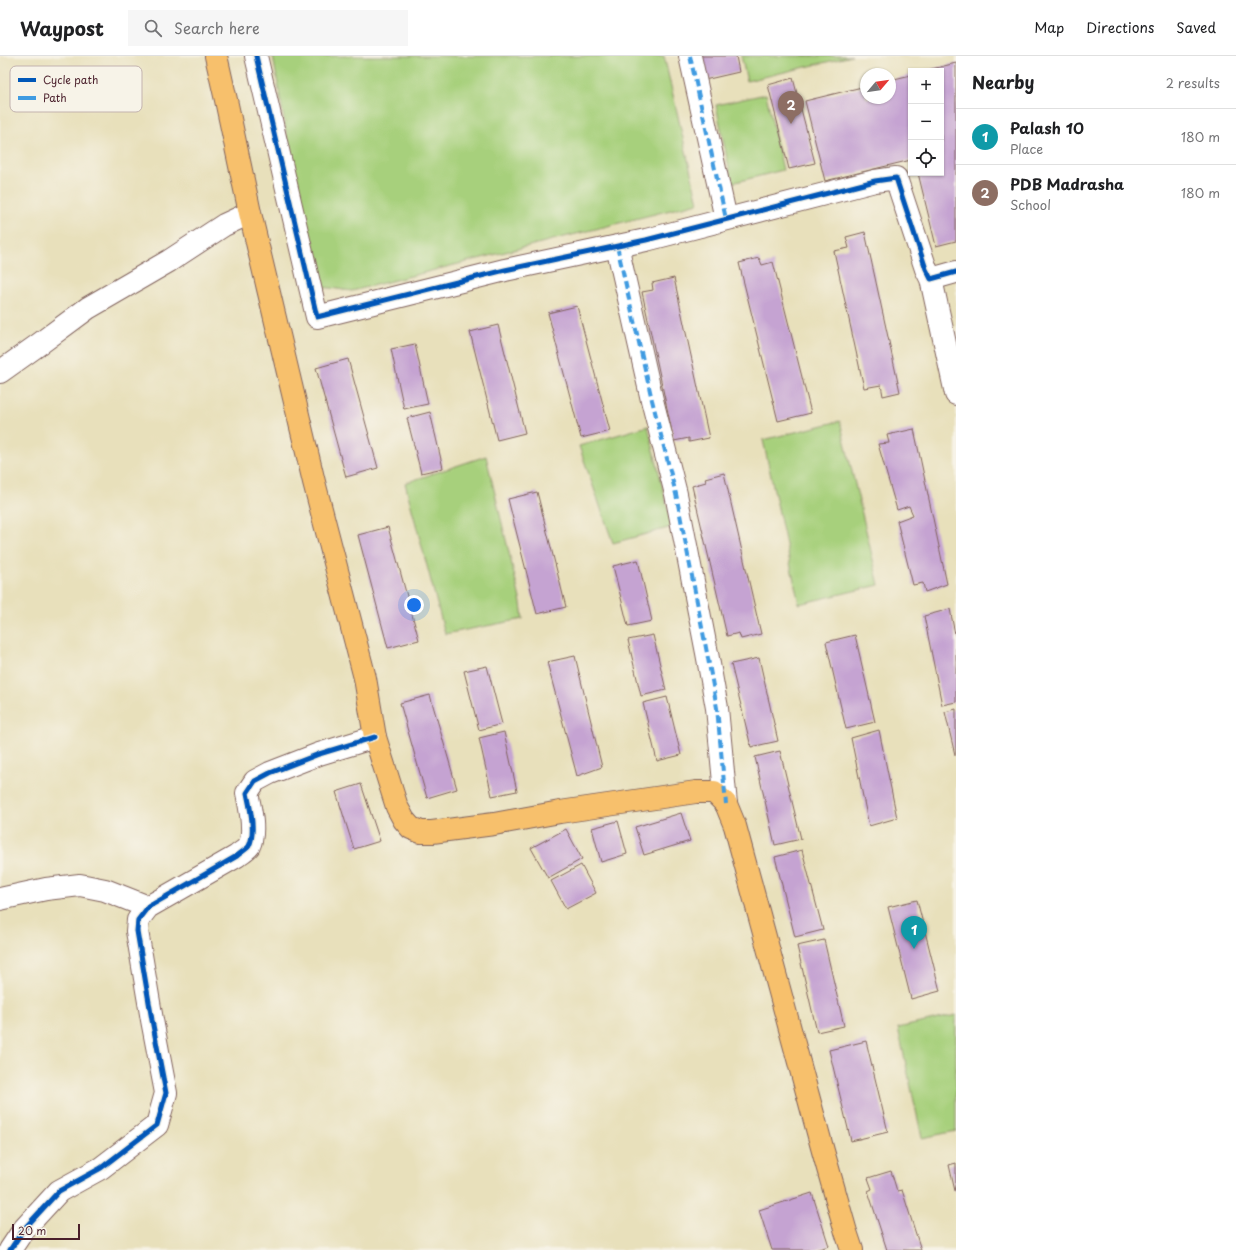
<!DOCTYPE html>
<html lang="en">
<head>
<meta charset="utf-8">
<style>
  :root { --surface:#fff; --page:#f6f6f6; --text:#202124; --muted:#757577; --line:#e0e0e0; --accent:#7c3aed }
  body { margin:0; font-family:"Playpen Sans",sans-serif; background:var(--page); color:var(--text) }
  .controls { position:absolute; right:12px; top:12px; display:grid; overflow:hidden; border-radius:0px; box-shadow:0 1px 3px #0004 }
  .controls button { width:36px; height:36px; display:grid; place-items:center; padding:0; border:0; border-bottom:1px solid var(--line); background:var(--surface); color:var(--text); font:20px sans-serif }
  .compass { position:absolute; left:860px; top:12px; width:36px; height:36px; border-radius:50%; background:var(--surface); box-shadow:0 1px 3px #0004; rotate:61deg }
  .scale { position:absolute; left:12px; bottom:10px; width:68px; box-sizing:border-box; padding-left:4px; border:2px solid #4a1f2b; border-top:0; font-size:11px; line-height:14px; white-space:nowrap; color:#4a1f2b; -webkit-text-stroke:3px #f7f3e8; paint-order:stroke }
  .you { position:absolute; left:414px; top:549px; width:14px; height:14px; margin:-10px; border:3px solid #fff; border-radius:50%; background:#1a73e8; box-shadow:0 0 0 6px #1a73e833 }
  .badge { display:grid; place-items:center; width:26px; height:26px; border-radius:50%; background:var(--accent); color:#fff; font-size:13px; font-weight:700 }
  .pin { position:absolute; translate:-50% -33px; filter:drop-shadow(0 1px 2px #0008) }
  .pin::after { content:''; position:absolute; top:21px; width:14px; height:12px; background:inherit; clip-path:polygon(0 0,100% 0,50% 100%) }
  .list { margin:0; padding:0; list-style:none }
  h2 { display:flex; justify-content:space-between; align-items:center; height:52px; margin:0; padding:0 16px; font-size:17px }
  h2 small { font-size:13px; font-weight:400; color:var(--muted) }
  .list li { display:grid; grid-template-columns:26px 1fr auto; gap:12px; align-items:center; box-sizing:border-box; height:56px; padding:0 16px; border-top:1px solid var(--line) }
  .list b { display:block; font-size:15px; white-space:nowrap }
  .list p { margin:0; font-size:13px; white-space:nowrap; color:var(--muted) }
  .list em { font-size:13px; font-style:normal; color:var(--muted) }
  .icon { flex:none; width:22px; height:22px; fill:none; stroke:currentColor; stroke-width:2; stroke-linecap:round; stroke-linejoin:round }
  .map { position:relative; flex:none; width:956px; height:1194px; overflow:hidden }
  header { display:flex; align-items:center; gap:24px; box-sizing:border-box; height:56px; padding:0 20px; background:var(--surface); border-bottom:1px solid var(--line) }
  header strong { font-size:19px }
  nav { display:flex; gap:22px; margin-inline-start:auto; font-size:14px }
  .search { width:280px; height:36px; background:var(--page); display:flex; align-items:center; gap:10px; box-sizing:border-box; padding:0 14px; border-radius:0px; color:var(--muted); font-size:15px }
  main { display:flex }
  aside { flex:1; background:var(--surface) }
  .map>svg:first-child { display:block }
</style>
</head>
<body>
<header>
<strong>Waypost</strong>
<div class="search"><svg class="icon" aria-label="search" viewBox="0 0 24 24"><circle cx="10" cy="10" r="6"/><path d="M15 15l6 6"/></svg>Search here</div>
<nav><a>Map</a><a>Directions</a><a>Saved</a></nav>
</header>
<main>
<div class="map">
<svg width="956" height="1194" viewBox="0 0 956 1194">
  <rect width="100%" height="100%" fill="#f7f3e8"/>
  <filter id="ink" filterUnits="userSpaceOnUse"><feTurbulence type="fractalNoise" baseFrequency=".025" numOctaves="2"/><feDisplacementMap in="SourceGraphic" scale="8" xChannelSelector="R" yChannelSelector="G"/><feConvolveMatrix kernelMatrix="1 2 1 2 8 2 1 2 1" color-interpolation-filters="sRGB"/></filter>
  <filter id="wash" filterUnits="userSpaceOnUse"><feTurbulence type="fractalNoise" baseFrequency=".012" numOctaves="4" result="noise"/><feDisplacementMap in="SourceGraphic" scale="16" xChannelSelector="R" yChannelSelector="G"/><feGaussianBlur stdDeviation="0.9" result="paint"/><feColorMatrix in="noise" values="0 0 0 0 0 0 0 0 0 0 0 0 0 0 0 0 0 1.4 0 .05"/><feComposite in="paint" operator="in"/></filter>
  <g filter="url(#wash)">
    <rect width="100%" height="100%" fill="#e8e0bb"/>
    <path fill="#a7d07c" stroke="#787854" d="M273 0H664L698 147 352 235 322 231 292 110Z
      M741 0H852L747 25Z
      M766 38 783 114 732 127 716 49Z
      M840 365 879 529 799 548 763 384Z
      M648 370 672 471 613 487 579 390Z
      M486 400 521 547 523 563 445 578 405 427Z
      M956 959V1075L922 1082 898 972Z"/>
    <g id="blocks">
      <path fill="#c5a3d2" d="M694 0H736L739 16 700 25Z
        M956 7V185L936 190 918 117H941V15L928 14Z
        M911 19V104L825 125 805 45 866 30V42H890V24Z
        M793 22 815 107 789 113 768 29Z
        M865 176 900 336 883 340 881 329 864 332 834 195 849 192 846 181Z
        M759 202 762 209 773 206 811 357 778 365 739 207Z
        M674 222 709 382 689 386V382L674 385 642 236 653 234 652 227Z
        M577 250 610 375 581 382 548 257Z
        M498 269 525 377 497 384 470 276Z
        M415 288 428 348 404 353 391 293Z
        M348 303 378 412 346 421 316 312Z
        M430 356 443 412 421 417 407 362Z
        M914 373 947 528 925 536 923 527 913 529 897 465 913 459 909 450 897 454 878 388 889 387 887 379Z
        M724 417 761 578 741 583 739 577 727 580 692 430 706 426 705 422Z
        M537 436 566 551 537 558 508 443Z
        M388 471 419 584 388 592 358 479Z
        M638 504 652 565 628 570 613 510Z
        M950 553 956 583V646L942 649 924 560Z
        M653 579 666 634 641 640 628 584Z
        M855 579 875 666 846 673 826 586Z
        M575 600 602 711 577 720 547 606Z
        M759 602 778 685 751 691 731 608Z
        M487 610 502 668 479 674 464 615Z
        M430 639 457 733 427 742 400 647Z
        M667 641 681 699 657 705 643 647Z
        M956 653V699H955L945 656Z
        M879 674 897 762 869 770 851 682Z
        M504 676 517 735 492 740 479 682Z
        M780 695 801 783 775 789 755 701Z
        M361 728 380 785 354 793 336 736Z
        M681 757 690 785 644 799 635 771Z
        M618 765 627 798 601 806 592 772Z
        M566 773 582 803 548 822 531 792Z
        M802 794 823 874 795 881 775 801Z
        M581 809 596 837 566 853 551 825Z
        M917 844 940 935 911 943 888 851Z
        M824 884 844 970 817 976 797 890Z
        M866 985 888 1076 851 1085 829 994Z
        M956 1107V1135H955L949 1109Z
        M891 1115 897 1135 902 1134 921 1194H887L868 1135 872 1133 868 1122Z
        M812 1137 829 1190 815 1194H772L759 1154Z"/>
    </g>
  </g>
  <g filter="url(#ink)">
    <use href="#blocks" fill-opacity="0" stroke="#81635d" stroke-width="1"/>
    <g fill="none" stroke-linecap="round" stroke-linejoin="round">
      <defs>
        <path id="minor" d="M256 0 317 261 505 214 646 184 875 125 896 122 926 213 931 223 956 216
          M690 0 726 163
          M617 190 652 344 676 438 707 597 717 652 726 748
          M931 223 956 338
          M0 316 38 289 88 252 169 205 224 169 250 157
          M0 843 46 833 80 829 105 834 148 851
          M10 1194 24 1173 59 1135 101 1112 157 1069 166 1037 152 964 137 875 138 864 148 851 237 800C240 797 246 794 249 790 256 776 250 751 247 737L255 725 270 717 319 698 375 681"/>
        <path id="major" d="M216 0 226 44 250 157 314 426 365 622 375 681 397 751 404 764 411 772 421 776H432L494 768 560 756 696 736H714L726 748 735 770 823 1095 846 1176 852 1194"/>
      </defs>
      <use href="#minor" stroke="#81635d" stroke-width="24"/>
      <use href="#major" stroke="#81635d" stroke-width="24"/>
      <use href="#minor" stroke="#fff" stroke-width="22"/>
      <use href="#major" stroke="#f7c06c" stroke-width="22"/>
      <path stroke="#409be1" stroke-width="4" stroke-dasharray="8 4" stroke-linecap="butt" d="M690 0 726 163
        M617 190 652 344 676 438 707 597 717 652 726 748"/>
      <defs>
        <path id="cycleway" d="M256 0 317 261 505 214 646 184 875 125 896 122 926 213 931 223 956 216
          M10 1194 24 1173 59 1135 101 1112 157 1069 166 1037 152 964 137 875 138 864 148 851 237 800C240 797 246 794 249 790 256 776 250 751 247 737L255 725 270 717 319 698 375 681"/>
      </defs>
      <use href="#cycleway" stroke="#f7f3e8" stroke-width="8"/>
      <use href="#cycleway" stroke="#0057b8" stroke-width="5"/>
    </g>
  </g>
  <rect x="10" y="10" width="132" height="46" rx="6" fill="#f7f3e8" stroke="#c3b3af" stroke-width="1"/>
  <rect x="18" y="22" width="18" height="4" fill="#0057b8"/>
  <rect x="18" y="40" width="18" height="4" fill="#409be1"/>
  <g font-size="11" fill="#4a1f2b">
    <text x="43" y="28">Cycle path</text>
    <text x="43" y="46">Path</text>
  </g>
</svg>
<div class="controls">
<button>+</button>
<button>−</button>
<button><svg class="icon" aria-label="locate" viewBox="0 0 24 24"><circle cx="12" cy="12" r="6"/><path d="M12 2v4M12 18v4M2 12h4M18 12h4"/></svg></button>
</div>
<svg class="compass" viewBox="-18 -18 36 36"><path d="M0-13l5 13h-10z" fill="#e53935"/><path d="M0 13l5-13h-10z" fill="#757577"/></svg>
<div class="scale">20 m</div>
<div class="you"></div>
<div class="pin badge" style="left:914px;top:893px;background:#0f9aa8">1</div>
<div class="pin badge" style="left:791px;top:68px;background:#8d6e63">2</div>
</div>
<aside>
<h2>Nearby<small>2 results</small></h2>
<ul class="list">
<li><span class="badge" style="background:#0f9aa8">1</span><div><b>Palash 10</b><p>Place</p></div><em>180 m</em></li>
<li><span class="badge" style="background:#8d6e63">2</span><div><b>PDB Madrasha</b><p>School</p></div><em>180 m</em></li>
</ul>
</aside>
</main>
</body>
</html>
